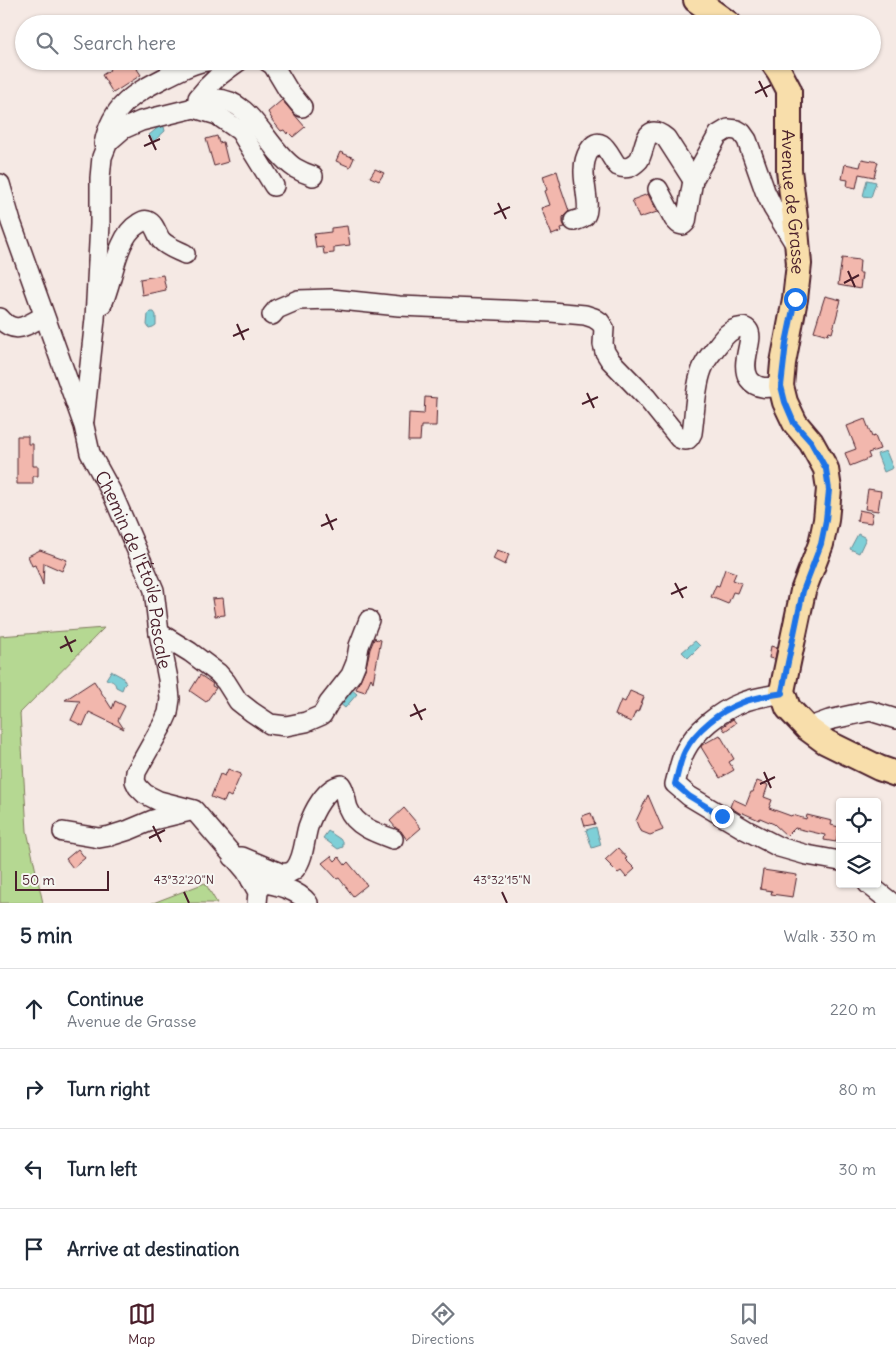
<!DOCTYPE html>
<html lang="en">
<head>
<meta charset="utf-8">
<style>
  :root { --surface:#fff; --page:#f2f2f3; --text:#1f2937; --muted:#747a83; --line:#e0e1e3; --accent:#4a1f2b }
  body { margin:0; font-family:Delius,sans-serif; background:var(--page); color:var(--text) }
  .controls { position:absolute; right:15px; bottom:15px; display:grid; overflow:hidden; border-radius:5px; box-shadow:0 1px 4px #0004 }
  .controls button { width:45px; height:45px; display:grid; place-items:center; padding:0; border:0; border-bottom:1px solid var(--line); background:var(--surface); color:var(--text); font:25px sans-serif }
  .scale { position:absolute; left:15px; bottom:12px; width:94px; box-sizing:border-box; padding-left:5px; border:2px solid #4a1f2b; border-top:0; font-size:14px; line-height:18px; white-space:nowrap; color:#4a1f2b; -webkit-text-stroke:4px #f6f6f2; paint-order:stroke }
  .stop { position:absolute; width:15px; height:15px; margin:-11px; border:4px solid #1a73e8; border-radius:50%; background:#fff }
  .stop.end { background:#1a73e8; border-color:#fff; box-shadow:0 1px 5px #0008 }
  .list { margin:0; padding:0; list-style:none }
  h2 { display:flex; justify-content:space-between; align-items:center; height:65px; margin:0; padding:0 20px; font-size:21px }
  h2 small { font-size:16px; font-weight:400; color:var(--muted) }
  .list li { display:grid; grid-template-columns:32px 1fr auto; gap:15px; align-items:center; box-sizing:border-box; height:80px; padding:0 20px; border-top:1px solid var(--line) }
  .list b { display:block; font-size:19px; white-space:nowrap }
  .list p { margin:0; font-size:16px; white-space:nowrap; color:var(--muted) }
  .list em { font-size:16px; font-style:normal; color:var(--muted) }
  .icon { flex:none; width:28px; height:28px; fill:none; stroke:currentColor; stroke-width:2; stroke-linecap:round; stroke-linejoin:round }
  .map { position:relative; flex:none; width:896px; height:903px; overflow:hidden }
  .search { position:absolute; background:var(--surface); box-shadow:0 1px 4px #0004; left:15px; right:15px; top:15px; height:55px; display:flex; align-items:center; gap:12px; box-sizing:border-box; padding:0 18px; border-radius:28px; color:var(--muted); font-size:19px }
  .sheet { height:385px; background:var(--surface) }
  nav { display:flex; justify-content:space-around; align-items:center; box-sizing:border-box; height:70px; border-top:1px solid var(--line); background:var(--surface); font-size:14px; color:var(--muted) }
  nav a { display:grid; justify-items:center; gap:2px }
  nav .on { color:var(--accent) }
  .map>svg:first-child { display:block }
</style>
</head>
<body>
<div class="map">
<svg width="896" height="903" viewBox="0 0 896 903">
  <rect width="100%" height="100%" fill="#f5e9e4"/>
  <filter id="ink" filterUnits="userSpaceOnUse"><feTurbulence type="fractalNoise" baseFrequency=".02" numOctaves="2"/><feDisplacementMap in="SourceGraphic" scale="10" xChannelSelector="R" yChannelSelector="G"/><feConvolveMatrix kernelMatrix="1 2 1 2 8 2 1 2 1" color-interpolation-filters="sRGB"/></filter>
  <g filter="url(#ink)">
    <path fill="#b5d892" stroke="#807c5e" d="M104 628 20 713 27 831 43 903H0V636Z
      M205 883 217 903H152H153Z"/>
    <path fill="#7ecfd7" stroke="#698992" d="M161 125 164 127 165 131 154 141 149 135Z
      M867 180 876 182 871 197 863 196Z
      M150 312H154L156 315V325L153 327 149 328 147 325 148 314Z
      M886 451 893 468 884 472 877 454Z
      M858 534 866 538 859 553 850 549Z
      M695 641 700 646 688 658 682 652Z
      M111 671 122 677 126 683 124 685 122 690 116 687C115 681 111 681 106 679Z
      M350 688 357 694 345 708 338 702Z
      M596 827 601 845 592 848 586 830Z
      M328 831 343 841V847L338 849 323 838Z"/>
    <path fill="#f2b7ad" stroke="#4a1f2b" d="M104 61H149L137 69 141 75 113 93 102 75 110 70Z
      M282 100 305 127 293 137 288 132 287 134 284 130 281 131 271 119H272L268 112Z
      M217 136 219 143 223 142 228 162 214 166 206 139Z
      M340 152 354 158 350 167 336 161Z
      M862 159 878 162 874 177 859 174 856 188 847 186 848 180 842 179 845 164 860 167Z
      M375 169 384 173 379 181 370 177Z
      M557 171 561 185H560L569 211 563 217V223L565 227 561 228 562 231 552 235 541 208 550 205 545 191 547 190 543 176Z
      M648 194 657 212 639 218 632 200Z
      M347 226 350 245 334 247V253L324 254 323 247 316 248 314 234 331 232V228Z
      M842 258 860 260 859 273H862L860 289 838 285Z
      M163 275 166 290 142 295 140 279Z
      M825 296 841 300 832 333 829 332 828 335 814 331Z
      M425 397 437 398 436 426H421L420 441H408L409 413 424 414Z
      M865 419 872 437 875 436 880 449 868 453 870 458 850 466 845 453 856 449 847 426Z
      M17 436H28V444H33V466H38V476H33V484H17Z
      M868 489 881 491 878 511 865 509Z
      M859 510 873 513 871 523 857 521Z
      M40 550 67 560 62 571 44 563 43 585 35 565 32 566 28 556Z
      M497 550 509 554 505 565 493 559Z
      M725 569 736 573 733 580 741 583 737 593 733 592 728 604 711 597 716 585 719 586Z
      M223 598 225 615 215 616 212 599Z
      M375 637 376 640 377 639 381 640 373 682 371 678 365 692 356 689 366 667 370 649Z
      M771 646 777 648 775 659 769 658Z
      M200 675 213 684 212 686 216 688 206 702 190 691Z
      M94 681 112 709 115 701 125 706 118 720 124 729 89 712 83 726 71 720 80 701 65 700Z
      M630 691 644 697 638 712 636 711 631 722 615 715 621 700 625 702Z
      M733 719 736 723 725 731 722 727Z
      M720 735 734 759 729 762 734 770 720 778 701 747 702 745Z
      M228 769 241 774 231 797 227 795 224 802 211 797 220 774 225 776Z
      M757 781 768 785 764 797 772 800 769 808 791 816 792 815 806 819 807 815 832 821 831 825 839 827 836 842 824 840 825 835 795 828 787 836 774 824 760 818 759 820 743 813V812L741 814 730 807 733 799 746 805 751 792H753Z
      M648 795 663 830 650 835 640 831 636 821Z
      M404 808 421 828 407 840 401 831 396 828 390 821Z
      M591 813 595 824 585 826 582 816Z
      M618 848 627 858 625 859 635 869 626 877 621 871 618 873 605 860Z
      M78 849 85 858 73 868 66 859Z
      M331 856 335 861 339 857 345 865 348 862 367 885 353 896 339 878 337 879 322 863Z
      M763 870 797 875 793 897 771 894 772 891 760 889Z"/>
    <g fill="none" stroke-linecap="round" stroke-linejoin="round">
      <defs>
        <g id="minor">
          <path d="M267 61 273 65 288 90 302 107"/>
          <path d="M198 102C203 101 209 99 214 99 251 97 267 150 295 168 300 171 307 174 313 176"/>
          <path d="M194 107 198 102V98C211 81 222 73 239 61"/>
          <path d="M104 144C112 104 135 93 168 76 181 70 193 62 208 61"/>
          <path id="s1" d="M0 184 11 222 84 426 90 453 113 495 154 590 159 633 168 679 170 699 168 713 163 724 136 772 135 781 138 787 145 794 159 801 194 810 246 871 258 892 257 903"/>
          <path d="M658 189 674 219 679 224 683 225 686 222 693 180 718 135 728 129 737 130 742 133 747 140 765 191 773 208 797 247"/>
          <path d="M574 221C578 220 582 219 585 216 591 208 583 181 584 170 584 164 586 156 589 151 602 129 611 161 618 166 622 168 626 168 630 167 634 165 636 163 639 160 646 148 644 120 666 138L693 180"/>
          <path d="M102 304C113 282 116 237 138 224 141 222 144 219 148 221 155 224 157 235 161 240 167 247 177 250 185 254"/>
          <path d="M272 315 277 309 298 300 331 299 399 306 551 312 585 315 594 318 600 322 604 328 603 344 605 352 610 360 646 397 679 438C686 442 689 440 692 433 695 414 695 382 704 365 707 358 713 352 717 346 722 340 726 333 733 330 738 327 744 326 748 330 755 339 739 363 749 379 757 390 769 388 781 386"/>
          <path d="M0 318C15 336 27 325 44 316"/>
          <path d="M84 420 95 319 100 224V178L102 157 108 142 123 129 141 121 194 108 217 115 240 131 274 186"/>
          <path d="M159 633 190 652 218 673 226 682 238 701 252 712 270 724 286 726 306 722 322 715 329 703 351 675 356 663 359 646 369 620"/>
          <path d="M783 693C769 696 754 697 741 703 720 711 695 731 685 751 680 761 678 773 675 784L689 796 746 830 779 847 807 855 840 861"/>
          <path d="M807 728 829 720 870 711 896 719"/>
          <path d="M63 832 99 838 110 836 129 830 153 820 190 811"/>
          <path d="M233 857H242L280 873C286 874 291 873 295 869 304 858 304 841 308 827 313 812 325 788 341 785 346 792 345 800 348 808 355 826 376 833 393 839"/>
          <path d="M251 880C269 884 296 887 308 903"/>
          <path d="M868 884 892 903"/>
        </g>
        <g id="major">
          <path d="M696 0 729 24"/>
          <path id="s2" d="M772 61 779 71 789 90V170L795 218 799 264 795 299 783 363 781 386 785 402 795 423 811 442 826 469 829 489 826 520 821 544 803 591 782 691 788 708 807 728 826 742 879 768 896 774"/>
        </g>
      </defs>
      <use href="#minor" stroke="#4a1f2b" stroke-width="22"/>
      <use href="#major" stroke="#4a1f2b" stroke-width="28"/>
      <use href="#minor" stroke="#f6f6f2" stroke-width="19"/>
      <use href="#major" stroke="#f8deab" stroke-width="24"/>
    </g>
  </g>
  <g fill="none" stroke-linecap="round" stroke-linejoin="round" filter="url(#ink)">
    <path stroke="#1a73e8" stroke-width="6" d="M722 816 689 796 675 784C678 773 680 761 685 751 695 731 720 711 741 703 754 697 769 696 783 693L782 691 803 591 821 544 826 520 829 490 826 469 811 442 794 423 785 402 781 386 786 343 795 299"/>
  </g>
  <path fill="none" stroke="#4a1f2b" stroke-width="2" d="M759 81 767 97M755 93 771 85M149 135 156 150M144 146 160 139M498 203 506 219M494 214 510 207M848 271 855 287M844 283 859 275M237 324 244 340M233 336 249 329M587 393 594 408M582 404 598 397M326 514 333 530M321 526 337 519M675 583 683 598M671 594 687 587M65 636 72 652M60 648 76 640M414 704 422 720M410 716 426 709M764 772 771 788M760 784 775 777M153 826 161 842M149 838 165 830M184 892 189 903M502 892 507 903"/>
  <g text-anchor="middle" dominant-baseline="central" stroke-width="4" stroke-linejoin="round" paint-order="stroke">
    <g font-size="18" fill="#4a1f2b" stroke="#f6f6f2">
      <text stroke="none"><textPath href="#s2" startOffset="146">Avenue de Grasse</textPath></text>
      <text stroke="none"><textPath href="#s1" startOffset="410">Chemin de l'Étoile Pascale</textPath></text>
    </g>
  </g>
  <g font-size="12" text-anchor="middle" fill="#4a1f2b" stroke="#f6f6f2" stroke-width="4" stroke-linejoin="round" paint-order="stroke">
    <text x="184" y="884">43°32'20"N</text>
    <text x="502" y="884">43°32'15"N</text>
  </g>
</svg>
<div class="controls">
<button><svg class="icon" aria-label="locate" viewBox="0 0 24 24"><circle cx="12" cy="12" r="6"/><path d="M12 2v4M12 18v4M2 12h4M18 12h4"/></svg></button>
<button><svg class="icon" aria-label="layers" viewBox="0 0 24 24"><path d="M12 4l9 5-9 5-9-5zM3 14l9 5 9-5"/></svg></button>
</div>
<div class="scale">50 m</div>
<div class="stop" style="left:795px;top:299px"></div>
<div class="stop end" style="left:722px;top:816px"></div>
<div class="search"><svg class="icon" aria-label="search" viewBox="0 0 24 24"><circle cx="10" cy="10" r="6"/><path d="M15 15l6 6"/></svg>Search here</div>
</div>
<section class="sheet">
<h2>5 min<small>Walk · 330 m</small></h2>
<ul class="list">
<li><svg class="icon" aria-label="ahead" viewBox="0 0 24 24"><path d="M12 20V5M6 11l6-6 6 6"/></svg><div><b>Continue</b><p>Avenue de Grasse</p></div><em>220 m</em></li>
<li><svg class="icon" aria-label="right" viewBox="0 0 24 24"><path d="M7 20v-9h11M14 6l5 5-5 5"/></svg><div><b>Turn right</b></div><em>80 m</em></li>
<li><svg class="icon" aria-label="left" viewBox="0 0 24 24"><path d="M17 20v-9H6M10 6l-5 5 5 5"/></svg><div><b>Turn left</b></div><em>30 m</em></li>
<li><svg class="icon" aria-label="arrive" viewBox="0 0 24 24"><path d="M6 21V4h12l-3 4 3 4H6"/></svg><div><b>Arrive at destination</b></div></li>
</ul>
</section>
<nav>
<a class="on"><svg class="icon" aria-label="map" viewBox="0 0 24 24"><path d="M3 6l6-2 6 2 6-2v14l-6 2-6-2-6 2zM9 4v14M15 6v14"/></svg>Map</a>
<a><svg class="icon" aria-label="directions" viewBox="0 0 24 24"><path d="M12 3l9 9-9 9-9-9zM9 14v-3h6M13 9l2 2-2 2"/></svg>Directions</a>
<a><svg class="icon" aria-label="saved" viewBox="0 0 24 24"><path d="M7 4h10v16l-5-4-5 4z"/></svg>Saved</a>
</nav>
</body>
</html>
